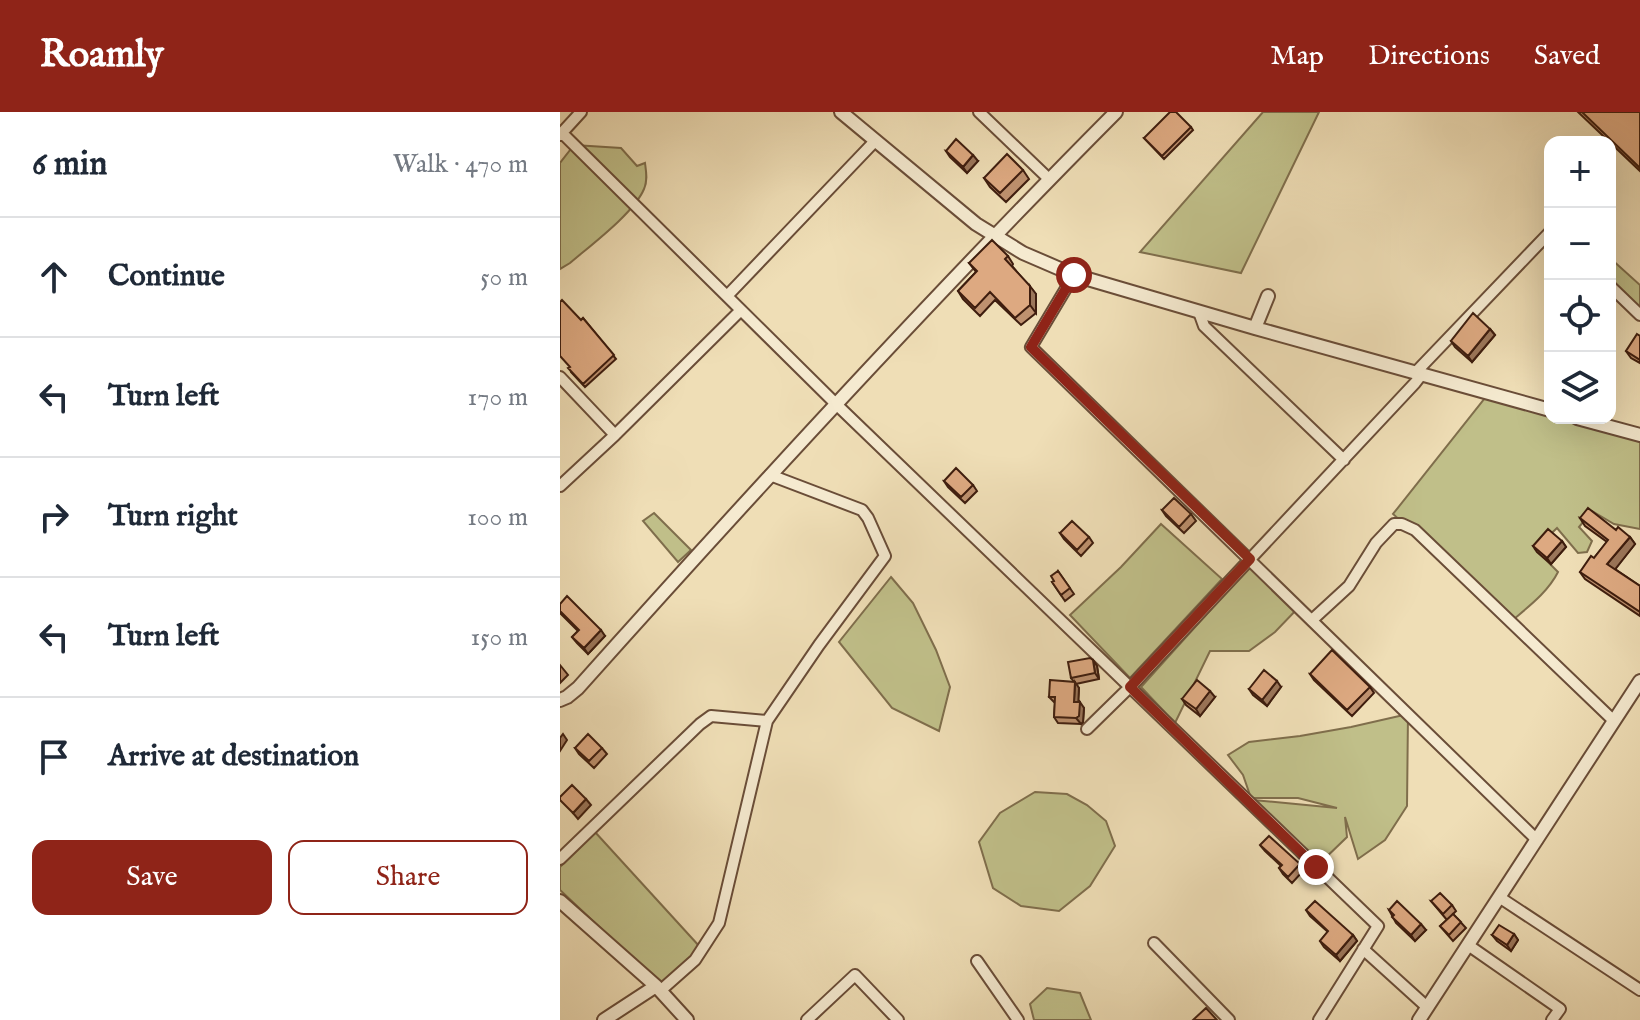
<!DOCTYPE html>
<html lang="en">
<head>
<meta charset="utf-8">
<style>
  :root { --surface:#fff; --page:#f2f2f3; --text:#1f2937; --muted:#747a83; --line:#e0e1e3; --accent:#8f2418 }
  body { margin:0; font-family:"IM FELL English",serif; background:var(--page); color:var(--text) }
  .controls { position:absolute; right:24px; top:24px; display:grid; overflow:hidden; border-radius:16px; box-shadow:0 8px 32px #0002 }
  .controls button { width:72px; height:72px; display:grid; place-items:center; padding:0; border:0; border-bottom:2px solid var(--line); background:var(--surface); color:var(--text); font:40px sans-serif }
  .stop { position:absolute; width:24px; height:24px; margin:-18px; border:6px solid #8f2418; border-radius:50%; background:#fff }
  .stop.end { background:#8f2418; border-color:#fff; box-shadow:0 2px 8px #0008 }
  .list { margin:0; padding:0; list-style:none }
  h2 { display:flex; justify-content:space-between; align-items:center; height:104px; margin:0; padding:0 32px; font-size:34px }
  h2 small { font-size:26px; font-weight:400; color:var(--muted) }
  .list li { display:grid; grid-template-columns:52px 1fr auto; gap:24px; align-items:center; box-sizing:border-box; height:120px; padding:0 32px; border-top:2px solid var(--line) }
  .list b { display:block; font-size:30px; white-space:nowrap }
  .list em { font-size:26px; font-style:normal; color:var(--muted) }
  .actions { display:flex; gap:16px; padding:24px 32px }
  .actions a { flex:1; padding:18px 0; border:2px solid var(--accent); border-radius:16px; text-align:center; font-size:28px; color:var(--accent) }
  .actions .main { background:var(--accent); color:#fff }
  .icon { flex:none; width:44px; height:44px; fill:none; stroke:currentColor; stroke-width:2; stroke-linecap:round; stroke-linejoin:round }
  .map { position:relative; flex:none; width:1080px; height:908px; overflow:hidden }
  header { display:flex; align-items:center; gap:48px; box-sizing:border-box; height:112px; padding:0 40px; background:var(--accent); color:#fff }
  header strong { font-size:38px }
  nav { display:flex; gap:44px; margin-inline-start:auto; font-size:28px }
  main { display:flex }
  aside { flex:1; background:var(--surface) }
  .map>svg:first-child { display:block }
</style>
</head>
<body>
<header>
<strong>Roamly</strong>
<nav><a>Map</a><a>Directions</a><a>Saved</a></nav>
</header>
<main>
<aside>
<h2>6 min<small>Walk · 470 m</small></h2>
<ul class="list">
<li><svg class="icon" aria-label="ahead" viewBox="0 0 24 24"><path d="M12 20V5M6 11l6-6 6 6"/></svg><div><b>Continue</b></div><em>50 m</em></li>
<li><svg class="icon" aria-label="left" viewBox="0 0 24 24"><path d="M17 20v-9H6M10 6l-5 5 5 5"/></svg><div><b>Turn left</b></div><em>170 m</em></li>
<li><svg class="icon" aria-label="right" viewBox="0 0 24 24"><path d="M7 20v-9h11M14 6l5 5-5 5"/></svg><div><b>Turn right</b></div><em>100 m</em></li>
<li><svg class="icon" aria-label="left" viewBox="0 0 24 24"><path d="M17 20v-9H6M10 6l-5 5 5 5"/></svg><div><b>Turn left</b></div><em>150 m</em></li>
<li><svg class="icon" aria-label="arrive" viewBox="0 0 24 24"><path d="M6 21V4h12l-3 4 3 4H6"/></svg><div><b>Arrive at destination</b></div></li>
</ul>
<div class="actions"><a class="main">Save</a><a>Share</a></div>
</aside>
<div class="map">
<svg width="1080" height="908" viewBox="0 0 1080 908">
  <rect width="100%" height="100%" fill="#efdeb6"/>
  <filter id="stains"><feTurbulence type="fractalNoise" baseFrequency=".0025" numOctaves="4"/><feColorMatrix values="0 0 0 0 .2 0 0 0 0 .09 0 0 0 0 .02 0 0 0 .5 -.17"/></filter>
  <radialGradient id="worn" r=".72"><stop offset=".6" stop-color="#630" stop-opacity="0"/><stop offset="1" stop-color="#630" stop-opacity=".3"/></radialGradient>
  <path fill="#c0bf89" stroke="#7f6e4c" stroke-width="2" d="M703 0H759L681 161 580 140Z
    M14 33 61 36 77 54 85 51C86 59 88 68 84 77 74 101 31 133 10 151L0 157V51Z
    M1050 146 1080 173V202L1050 172Z
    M929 281 990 298V306H1017L1080 329V417L1054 412 1032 399 1019 415 1032 429 1027 440 1018 441 997 416 975 437 998 460C987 482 965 497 947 513L930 490 833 402Z
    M94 401 131 438 118 450 83 409Z
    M601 412 662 467 570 566 510 503 561 455Z
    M690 454 739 495 715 520 689 539H650L615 611 581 575Z
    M331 465 353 491 376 538 390 575 379 619 332 596 279 530Z
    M848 602 847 694 825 728 798 747 785 705 787 725 759 752 693 688 777 696 738 686H691L683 663 668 643 689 630 740 624 791 615Z
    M475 680 507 682 527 693 546 709 555 734 530 774 499 799 461 794 433 776 419 730 440 701Z
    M35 720 140 835 131 852 101 873 0 778V755Z
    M487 876 520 881 531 908H474L470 892Z"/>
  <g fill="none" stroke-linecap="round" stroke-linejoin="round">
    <defs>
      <path id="minor" d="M419 0 489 67
        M2 21 277 293 818 814 759 908
        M0 23 21 0
        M514 163 471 235 977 728
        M1050 174 1080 203
        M167 184 315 29
        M639 200 644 214 784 348
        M856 260 990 120
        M0 265 55 323
        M0 374 55 323 181 198
        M752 508 789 474 816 431 834 412H842L855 418 1054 609
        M527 617 576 569 855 271 862 262
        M0 747 140 612 151 604 207 609
        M939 785 1080 878
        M594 831 669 908
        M908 833 1000 897 992 908
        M803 837 867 895
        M417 849 458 908
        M100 879 135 848 159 811 207 609 259 533 325 444 308 406 302 398 210 363
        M247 908 295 863 338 908"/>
      <path id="tertiary" d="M281 0 416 112 463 141 514 163 695 216 990 298
        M695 216 708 184
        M1017 306 1080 323
        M0 588 7 585 18 576C193 380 371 186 556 0
        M0 789 96 874 127 908
        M44 908 96 874
        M859 908 1080 569"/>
    </defs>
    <use href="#minor" stroke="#6a4d38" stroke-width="14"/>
    <use href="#tertiary" stroke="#6a4d38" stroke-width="16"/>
    <use href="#minor" stroke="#f5ead0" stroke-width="10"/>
    <use href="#tertiary" stroke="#f5ead0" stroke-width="12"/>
  </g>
  <path fill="#be916f" stroke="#3e1d0e" stroke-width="2" d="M1018 0H1080V59Z
    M631 15 633 18 604 47 584 26Z
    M386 39 418 49 407 61 390 45Z
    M463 58 469 67 446 90 430 75 424 66Z
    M448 144 453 152 452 154 476 182V201L461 213 435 188 420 204 403 187 398 179 416 160 409 151Z
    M23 206 56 247 25 275 11 260 10 255 21 208Z
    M930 217 935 223 912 250 895 235 891 229Z
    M1080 224V251L1071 246 1066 239Z
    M384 369 413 373 417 379 405 391 388 375Z
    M602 398 631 402 636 409 624 421 606 404Z
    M1020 406 1056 418 1070 425 1075 432 1055 457 1080 474V504L1025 467 1020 460 1034 446 1047 430 1025 414Z
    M500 421 529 425 533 431 521 444 504 427Z
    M1002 429 1006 435 991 452 977 440 973 434Z
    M498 459 514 482 505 489 492 470 494 469Z
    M0 492 45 524 28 542 17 531 12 525 18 519 0 501Z
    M533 548 537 554 539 567 516 572 519 576 518 590 524 596 523 610 521 612 498 611 494 605 495 591 489 585 514 570 511 566Z
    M0 553 8 563 0 571Z
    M750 562 810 575 814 581 792 604 754 568Z
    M721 575 707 594 693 583 689 577Z
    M655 585 640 604 626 593 622 587Z
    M15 636H42L47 642 34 656 19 642Z
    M700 733 740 752 744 758 732 771 723 762 719 756 721 754 705 739Z
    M871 789 892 793 896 799 893 802 906 816 893 829 880 814 887 808Z
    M746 798 793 823 797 829 780 849 764 835 760 829 768 820 750 804Z
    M829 798 866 818 855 829 836 811Z
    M954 822 958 828 951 839 937 829 932 823Z"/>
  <path fill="#9b765a" stroke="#3e1d0e" stroke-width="2" d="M413 43 418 49 407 61 403 55Z
    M470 174 476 182V201L470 193Z
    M930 217 935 223 912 250 908 244Z
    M1070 425 1075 432 1053 460 1047 452Z
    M1002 429 1006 435 991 452 987 446Z
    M41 518 45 524 28 542 24 536Z
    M533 548 537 554 539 567 535 561Z
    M717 569 721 575 707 594 702 588Z
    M515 570 519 576 518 596 514 590Z
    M650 579 655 585 640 604 636 597Z
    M520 590 524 596 523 610 521 612 516 606Z
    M3 622 7 628 0 639V626Z
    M26 687 31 693 18 707 13 701Z
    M861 812 866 818 855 829 851 823Z
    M954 822 958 828 951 839 947 833Z
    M793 823 797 829 780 849 776 843Z"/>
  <path fill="#dda981" stroke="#3e1d0e" stroke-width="2" d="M610 0H616L631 15 602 44 584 26Z
    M1022 0H1080V56Z
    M396 27 413 43 403 55 386 39Z
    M447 42 463 58 440 81 424 66Z
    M432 128 448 144 445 147 470 174V193L455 206 430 180 415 196 398 179 417 159 409 151Z
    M2 188 21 208 23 206 54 243 23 272 8 256 10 255 0 244V190Z
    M913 201 930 217 908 244 891 229Z
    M1077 222 1080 224V248L1066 239Z
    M396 356 413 373 401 385 384 369Z
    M614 386 631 402 619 415 602 398Z
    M1028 396 1056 418 1058 415 1070 425 1047 452 1080 474V500L1020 460 1031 444 1034 446 1048 428 1020 406Z
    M512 409 529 425 517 438 500 421Z
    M988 417 1002 429 987 446 973 434Z
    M498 459 510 476 501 483 492 470 494 469 491 464Z
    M7 484 41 518 24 536 12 525 19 518 0 499V492Z
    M772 538 810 575 787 598 750 562Z
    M530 546 533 548 535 561 511 566 508 550Z
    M704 558 717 569 702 588 689 577Z
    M490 568 515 570 514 590H520L519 604 516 606 494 605 495 585H489Z
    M637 568 650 579 636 597 622 587Z
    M28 622 42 636 29 649 15 636Z
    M12 673 26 687 13 701 0 688V685Z
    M709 724 740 752 728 765 719 756 722 753 700 733Z
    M880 781 892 793 883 802 871 789Z
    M755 789 793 823 776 843 760 829 768 819 746 798Z
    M837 789 861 812 851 823 832 805 834 803 829 798Z
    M893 802 901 810 889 823 880 814Z
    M939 813 954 822 947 833 932 823Z
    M646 896 657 908H633Z"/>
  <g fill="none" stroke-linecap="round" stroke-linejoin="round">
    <path stroke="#8f2418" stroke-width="10" d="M514 163 471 235 690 447 570 575 756 755"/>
  </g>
  <rect width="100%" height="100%" filter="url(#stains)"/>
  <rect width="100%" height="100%" fill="url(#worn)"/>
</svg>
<div class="controls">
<button>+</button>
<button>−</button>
<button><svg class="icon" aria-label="locate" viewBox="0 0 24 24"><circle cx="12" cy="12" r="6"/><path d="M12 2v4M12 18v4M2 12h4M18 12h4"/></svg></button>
<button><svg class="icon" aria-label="layers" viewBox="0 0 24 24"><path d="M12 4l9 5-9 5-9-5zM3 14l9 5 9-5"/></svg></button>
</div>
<div class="stop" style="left:514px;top:163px"></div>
<div class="stop end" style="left:756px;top:755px"></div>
</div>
</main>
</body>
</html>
